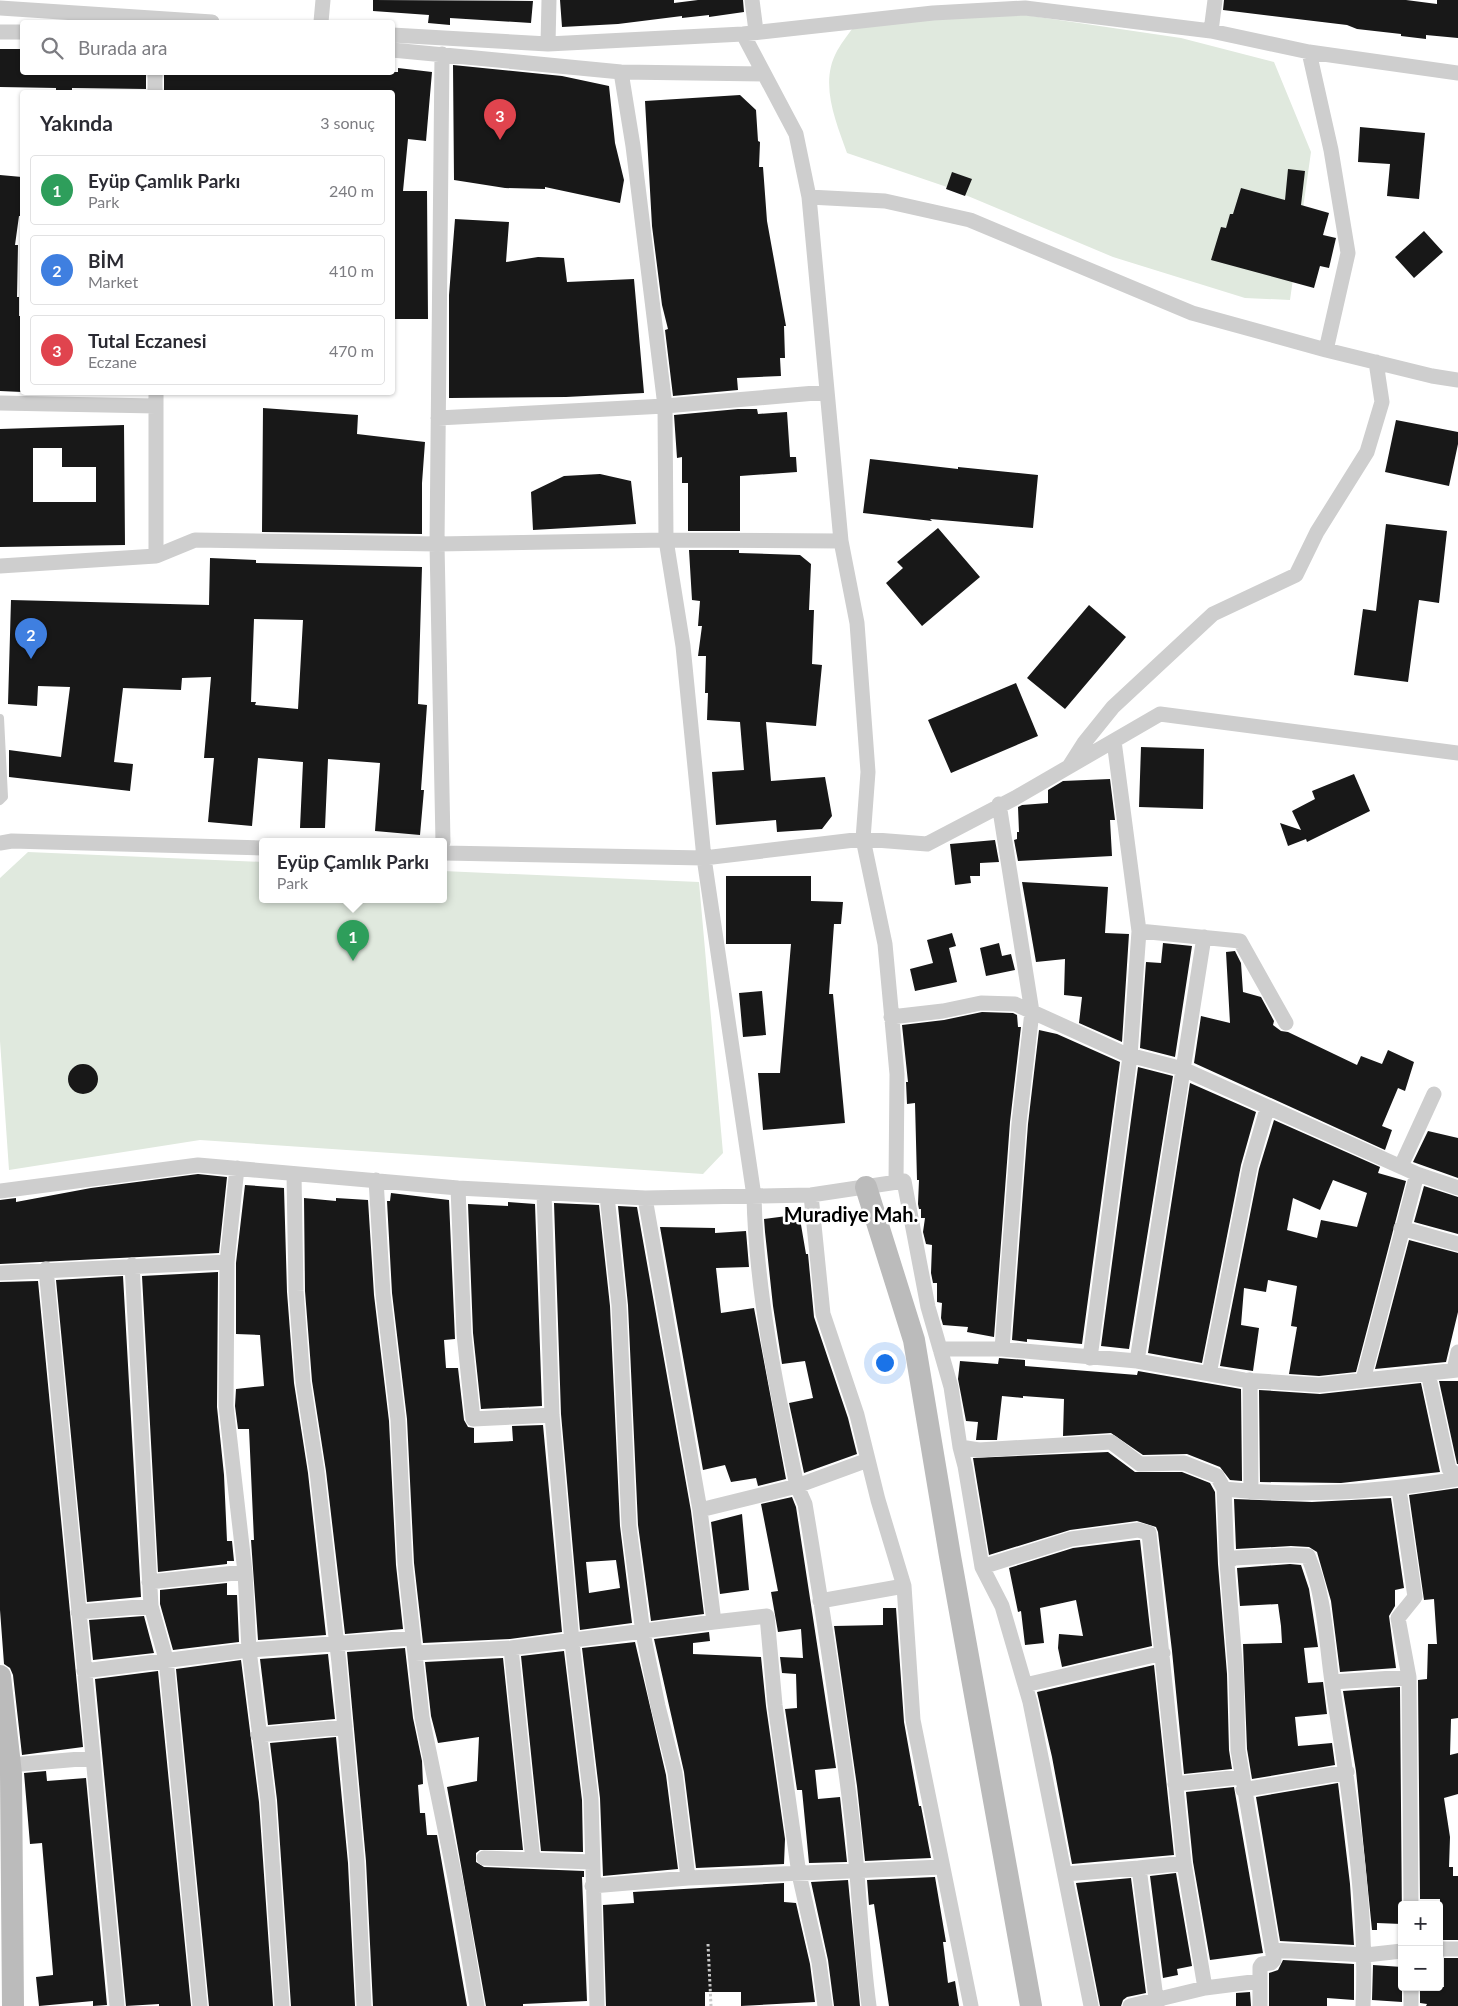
<!DOCTYPE html>
<html lang="tr">
<head>
<meta charset="utf-8">
<style>
  :root { --surface:#fff; --page:#f2f2f3; --text:#2b2b33; --muted:#7c7c81; --line:#e1e1e2; --accent:#2563eb }
  body { margin:0; font-family:Lato,sans-serif; background:var(--page); color:var(--text) }
  .controls { position:absolute; right:15px; bottom:15px; display:grid; overflow:hidden; border-radius:5px; box-shadow:0 1px 4px #0004 }
  .controls button { width:45px; height:45px; display:grid; place-items:center; padding:0; border:0; border-bottom:1px solid var(--line); background:var(--surface); color:var(--text); font:25px sans-serif }
  .you { position:absolute; left:884px; top:1362px; width:18px; height:18px; margin:-12px; border:4px solid #fff; border-radius:50%; background:#1a73e8; box-shadow:0 0 0 8px #1a73e833 }
  .badge { display:grid; place-items:center; width:32px; height:32px; border-radius:50%; background:var(--accent); color:#fff; font-size:16px; font-weight:700 }
  .pin { position:absolute; translate:-50% -41px; filter:drop-shadow(0 1px 2px #0008) }
  .pin::after { content:''; position:absolute; top:26px; width:18px; height:15px; background:inherit; clip-path:polygon(0 0,100% 0,50% 100%) }
  .popup { position:absolute; left:259px; top:838px; width:188px; height:65px; box-sizing:border-box; display:grid; place-content:center; border-radius:5px; background:var(--surface); filter:drop-shadow(0 1px 4px #0005); font-size:16px; white-space:nowrap; color:var(--muted) }
  .popup b { font-size:19px; color:var(--text) }
  .popup::after { content:''; position:absolute; left:50%; top:100%; margin-left:-10px; border:10px solid transparent; border-top-color:var(--surface) }
  .list { margin:0; padding:0; list-style:none }
  h2 { display:flex; justify-content:space-between; align-items:center; height:65px; margin:0; padding:0 20px; font-size:21px }
  h2 small { font-size:16px; font-weight:400; color:var(--muted) }
  .list li { display:grid; grid-template-columns:32px 1fr auto; gap:15px; align-items:center; box-sizing:border-box; height:70px; margin:0 10px 10px; padding:0 10px; border:1px solid var(--line); border-radius:5px }
  .list b { display:block; font-size:19px; white-space:nowrap }
  .list p { margin:0; font-size:16px; white-space:nowrap; color:var(--muted) }
  .list em { font-size:16px; font-style:normal; color:var(--muted) }
  .icon { flex:none; width:28px; height:28px; fill:none; stroke:currentColor; stroke-width:2; stroke-linecap:round; stroke-linejoin:round }
  .map { position:relative; flex:none; width:1458px; height:2006px; overflow:hidden }
  .search { position:absolute; background:var(--surface); box-shadow:0 1px 4px #0004; left:20px; top:20px; width:375px; height:55px; display:flex; align-items:center; gap:12px; box-sizing:border-box; padding:0 18px; border-radius:5px; color:var(--muted); font-size:19px }
  .panel { position:absolute; background:var(--surface); box-shadow:0 1px 4px #0004; left:20px; top:90px; width:375px; height:305px; border-radius:5px }
  .map>svg:first-child { display:block }
</style>
</head>
<body>
<div class="map">
<svg width="1458" height="2006" viewBox="0 0 1458 2006">
  <rect width="100%" height="100%" fill="#fff"/>
  <path fill="#e0e9de" d="M1018 14 1181 38 1274 62 1311 152 1290 300 1245 298 1113 257 944 186 847 153C836 121 819 84 837 51 842 42 849 33 855 25Z
    M28 852 263 862V900H443V871L699 882 723 1153 703 1174 200 1140 9 1170 0 1041V878Z"/>
  <path fill="#181818" fill-rule="evenodd" d="M373 0 533 1 531 23 450 18V25L428 23 429 15 373 11Z
    M560 0H674V3L698 0H743L744 12 709 17V15L682 18V16L618 24 562 27Z
    M1224 0H1406L1437 4V0H1458V38L1426 35V39L1401 36V34L1357 29 1347 25 1223 10Z
    M0 49H22V72H146V89L72 88V91H56V88L0 87Z
    M453 65 562 76 609 86 615 143 624 180 620 203 545 187V189L505 188 454 180Z
    M398 68 432 72 426 141 408 139 403 191H427L428 319H392V92H164V72H398Z
    M740 95 756 110 758 141 760 142 759 167H763L767 221 786 326H784L785 358H780L781 376 737 378 738 390 673 396 665 330 668 329 662 305 652 226 645 101Z
    M1360 127 1425 133 1419 199 1387 196 1390 164 1358 162Z
    M1288 169 1305 171 1301 205 1329 213 1323 235 1336 238 1329 268 1320 266 1314 288 1211 260 1221 227 1226 228 1230 214H1233L1241 188 1285 200Z
    M952 172 972 179 965 196 946 189Z
    M0 175 22 177V216H19L15 245H18L17 297H19V316H22V392L0 391Z
    M455 219 509 222 506 262 538 257 564 258 567 282 634 279 644 393 566 397 449 398V295Z
    M1424 231 1443 252 1414 278 1395 257Z
    M263 408 358 415 357 434 425 442 422 483V534L262 532Z
    M738 409H757L758 414 787 412 790 457H796L797 472 740 476V531H688V483H682V457L677 458 674 415Z
    M1396 420 1458 432V444L1449 486 1385 472Z
    M124 425 125 545 0 547V429ZM33 448H62V467H96V502H33Z
    M870 459 958 469V467L1038 475 1033 528 930 519 932 521 863 513Z
    M600 474 631 481 636 524 533 530 531 492 564 476Z
    M1386 524 1447 531 1439 603 1419 600 1408 682 1354 675 1363 609 1376 611Z
    M938 528 980 577 922 626 886 583 903 568 897 562Z
    M689 550H739V553L800 555 811 564 809 610H814L812 664 822 665 816 726 766 722 771 781 825 777 832 816 822 829 777 832 776 820 716 825 712 772 744 770 740 722 707 720 708 693H705L706 656H698L702 626H698L700 601 692 600Z
    M210 558 256 560V563L422 567 418 704 427 705 421 790H424L420 835 375 831 380 763 328 759 325 828H300L303 762 258 758 252 826 208 822 214 758H204L211 677 182 678 181 690 123 688 114 762 133 764 130 791 9 777V750L61 757 70 687 38 686 37 706 8 704 11 600 209 605ZM254 619 303 620 298 709 255 705 256 702H251Z
    M1089 605 1126 637 1065 709 1027 678Z
    M1016 683 1038 736 951 773 928 720Z
    M1141 747 1204 749 1203 809 1139 807Z
    M1354 774 1370 811 1307 842 1306 839 1288 846 1280 823 1301 830 1292 811 1315 799 1312 791Z
    M1110 779 1115 820H1110L1112 856 1018 861 1014 840 1017 839V832H1019L1018 807 1022 805 1048 803V790L1063 781Z
    M995 840 999 862 980 863V876H970L971 883 955 885 950 844Z
    M726 876H811V901L843 902 841 924H834L829 994H833L845 1123 763 1130 758 1073H780L791 944H726Z
    M1022 882 1108 887 1105 933 1129 934 1122 1042 1079 1023 1082 997 1064 995 1065 959 1036 962Z
    M952 933 956 946 949 948 957 982 915 991 910 969 933 963 927 940Z
    M999 943 1002 956 1011 954 1015 970 986 976 980 948Z
    M1163 943 1192 946 1175 1057 1140 1048 1146 962 1161 963Z
    M1235 951 1241 963 1243 992 1261 997 1274 1021 1273 1025 1281 1031 1288 1032 1357 1065 1361 1056 1382 1064 1388 1050 1414 1062 1405 1091 1398 1088 1382 1126 1392 1130 1385 1150 1194 1063 1201 1016 1230 1023 1226 952Z
    M762 991 766 1035 743 1037 739 993Z
    M982 1012 1013 1013 1017 1015 1018 1027H1021L1010 1122 994 1337 967 1332 968 1327 943 1325 941 1318 942 1303 937 1302V1283H933L931 1273 932 1245 926 1244 923 1232 925 1218H921V1209H919L918 1204 919 1180H917L915 1103 907 1104 906 1082H908L902 1025 944 1020Z
    M1039 1030 1057 1034 1120 1062 1082 1344 1027 1339V1342L1012 1340 1028 1124Z
    M68 1079a15 15 0 1 1 30 0a15 15 0 1 1-30 0Z
    M1138 1067 1173 1076 1129 1349 1101 1346Z
    M1190 1083 1256 1112 1241 1165 1202 1363 1148 1353Z
    M1274 1120 1380 1167 1378 1173 1406 1181 1356 1372 1319 1376 1289 1374 1297 1327 1291 1326 1297 1286 1268 1280 1266 1292 1244 1288 1241 1325 1259 1328 1253 1371 1220 1366 1259 1169ZM1333 1180 1367 1193 1357 1227 1321 1220 1317 1238 1287 1230 1293 1198 1320 1210Z
    M1428 1131 1458 1138V1178L1413 1162Z
    M198 1174 227 1177 219 1253 0 1264V1200L16 1198V1202L91 1188Z
    M245 1185 284 1188 287 1292 294 1383 308 1473 326 1635 258 1640 251 1540H254L249 1429H238L235 1406 236 1389 264 1386 260 1335 236 1334V1263Z
    M1424 1186 1458 1197V1234L1414 1222Z
    M391 1193 449 1200 455 1339 444 1340 446 1368H458L464 1420 468 1427 474 1428V1443L513 1441 512 1426 543 1425 562 1632 510 1639 423 1643 414 1563 407 1419 392 1293 387 1201H390Z
    M304 1198 336 1201V1198L368 1200 374 1295 389 1421 396 1565 403 1629 345 1634 326 1471 312 1381 305 1291Z
    M508 1202 535 1204 542 1406 481 1409 473 1333 468 1204 508 1206Z
    M554 1203 599 1205 610 1306 620 1526 632 1623 580 1630 561 1414ZM616 1560 620 1588 589 1593 586 1562Z
    M618 1206 637 1207 691 1511 704 1614 651 1621 638 1525 628 1305Z
    M787 1216V1221L800 1219 806 1254H808L814 1317 848 1418 857 1454 804 1473 789 1403 813 1398 805 1361 782 1364 773 1306 765 1232 764 1219Z
    M660 1227 715 1228V1233L746 1231 749 1267 716 1268 721 1313 754 1308 786 1479 758 1486 756 1478 731 1482 725 1465 703 1470Z
    M1409 1240 1458 1253V1312L1446 1362 1375 1369Z
    M218 1272 217 1407 224 1475 227 1541H232L234 1561H227V1564L158 1572 142 1276Z
    M123 1276 141 1597 87 1602 56 1280Z
    M38 1281 83 1747 22 1755 13 1675 10 1668 4 1664 0 1610V1282Z
    M999 1358 1025 1360V1366L1137 1375 1138 1371 1241 1389 1242 1481 1230 1480 1220 1467 1187 1454 1143 1455 1111 1433 1063 1436 1064 1399 1023 1396V1398L1002 1396 997 1440H976L978 1422 966 1421 958 1379 960 1361 998 1364Z
    M1439 1381H1458V1464H1457Z
    M1421 1383 1440 1472 1341 1483 1260 1482 1259 1390 1320 1394Z
    M1108 1452 1135 1472H1182L1210 1483 1215 1492 1218 1564 1227 1674 1229 1750 1232 1769 1184 1774 1172 1651 1158 1532 1156 1527 1137 1521 1070 1530 989 1555 973 1458Z
    M1458 1488V1718L1451 1719 1450 1755 1458 1753V1794L1444 1798 1450 1837 1449 1867H1453V1876H1458V1940H1439L1440 1899H1420L1418 1680 1427 1679 1428 1644H1437L1434 1599 1424 1600 1409 1495Z
    M792 1497 796 1507 802 1546 836 1768 815 1770 818 1799 840 1797 847 1862 809 1863 802 1790H797L785 1709 797 1708 796 1674 782 1673 780 1657 803 1658 801 1629 778 1632 771 1592 778 1591 761 1504Z
    M1391 1498 1404 1588 1395 1590V1606L1389 1616 1396 1668 1340 1672 1331 1601 1317 1552 1309 1547 1291 1546 1236 1549 1234 1499 1312 1502Z
    M742 1514 749 1590 720 1594 711 1522Z
    M1137 1540H1140L1152 1646 1062 1667 1058 1648 1059 1634 1083 1636 1076 1600 1040 1608 1044 1643 1025 1645 1021 1611 1018 1612 1009 1568 1073 1548Z
    M1290 1564 1301 1565 1309 1589 1318 1647 1304 1648 1308 1683 1323 1682 1327 1714 1295 1717 1298 1746 1332 1743 1335 1765 1252 1779 1247 1749 1243 1644 1282 1643 1281 1626 1278 1604 1240 1606 1237 1568Z
    M227 1583V1595H237L239 1642 173 1650 160 1604V1590Z
    M883 1608H896L904 1722 919 1806H921L931 1858 865 1861 857 1786 834 1626 883 1625Z
    M144 1616 154 1653 93 1660 89 1620Z
    M709 1632 710 1641 693 1643V1654L761 1657 766 1706 785 1839 784 1864 696 1868 684 1772 654 1639Z
    M635 1642 666 1775 678 1869 603 1876 600 1798 582 1648Z
    M405 1648 413 1718 422 1761 423 1784 418 1785 420 1813H425L427 1835H437L467 2006H373L366 1861 347 1652Z
    M564 1651 582 1800 583 1852 541 1851 521 1656Z
    M328 1654 335 1719 268 1725 260 1659Z
    M503 1658 523 1850H480L476 1853V1862L484 1867 584 1871V1877H582L587 2001 523 2004V2006H486L447 1787 477 1781 479 1737 438 1743 431 1716 425 1662Z
    M241 1660 259 1802 273 2006H209L176 1669Z
    M1154 1665 1174 1855 1072 1864 1052 1757 1037 1692Z
    M158 1671 191 2006H159V2004L126 2006 95 1679Z
    M1400 1687 1402 1924 1377 1923V1930H1372L1356 1771 1343 1691Z
    M336 1737 348 1863 355 2006H291L277 1800 270 1743Z
    M46 1771 47 1781 86 1778 107 2005 93 2006V2001L39 2006 36 1977 53 1975V1973L42 1843 30 1844 24 1773Z
    M1338 1783 1350 1884 1354 1945 1280 1941 1256 1797Z
    M1234 1787 1263 1953 1210 1960 1193 1862 1186 1792Z
    M1176 1873 1192 1966 1177 1969 1178 1975 1163 1978 1150 1876Z
    M935 1877 946 1942H943L948 1983 955 1981 959 2006H889L874 1904 869 1905 867 1880Z
    M1131 1878 1146 1993 1127 1997 1123 2000 1121 2006H1100L1076 1883Z
    M848 1880 860 2006H834L828 1960 811 1882Z
    M784 1883V1902L796 1903 810 1964 815 2002 741 2006V1992H705V2006H606L603 1905 634 1903 633 1892Z
    M1444 1958H1458V2006H1426L1427 2004 1420 2003V1987H1444Z
    M1283 1960 1354 1964V2000L1327 1998V2006H1269V1973L1278 1970Z
    M1373 1965 1402 1967V2002L1372 2000Z
    M1250 1992 1251 2006H1236V1993Z"/>
  <g fill="none" stroke-linecap="round" stroke-linejoin="round">
    <path stroke="#c8c8c8" stroke-width="3" stroke-dasharray="2.5 2.5" stroke-linecap="butt" d="M708 1944 711 2006"/>
    <path stroke="#cecece" stroke-width="8" d="M0 718 4 797 0 801"/>
    <path stroke="#cecece" stroke-width="15" d="M752 0 756 31
      M0 8 212 22
      M321 22 323 0
      M1211 31 1215 0
      M0 32H22
      M743 34 796 134 809 197 841 541 857 623 868 772 863 839 885 944 897 1074 896 1182
      M392 35 548 44 743 34 933 13 1025 8 1211 31 1309 52 1458 73
      M548 44 549 0
      M392 50 621 72 764 74
      M1309 52 1331 150 1348 253 1326 350
      M442 54 437 544 443 842
      M155 72V92
      M621 72 633 146 665 406 666 540 683 646 704 858 754 1196C756 1293 777 1391 797 1486L805 1504C823 1612 840 1720 853 1828 859 1887 861 1947 869 2006
      M809 197 885 201 970 220 1192 313 1326 350 1432 376 1458 380
      M156 392V556
      M0 403 156 406
      M438 418 665 406 827 392
      M0 566 156 556 195 540 437 544 666 540 841 541
      M1114 741 1139 931 1240 941 1286 1023
      M1070 765 1084 743 1113 707 1213 614 1296 575 1317 532 1367 452 1382 402 1376 362
      M0 843 12 841 263 848
      M443 853 704 858 863 839 927 844 1015 798 1160 714 1458 753
      M891 1017 943 1011 981 1003 1015 1004 1125 1054 1183 1069 1417 1174 1458 1188
      M1401 1166 1434 1094
      M237 1168 227 1262 226 1406 245 1572 249 1650 268 1801 282 2006
      M294 1174 296 1291 303 1382 317 1472 339 1663 357 1862 364 2006
      M376 1180 383 1294 398 1420 405 1564 422 1717 456 1883 477 2006
      M458 1188 464 1334 473 1419 552 1415
      M0 1191 198 1165 458 1188 645 1198 811 1195 904 1181 928 1307 951 1387 960 1447 979 1450 1111 1442 1140 1464 1184 1463 1217 1476 1224 1489 1227 1563 1236 1674 1238 1750 1274 1960 1271 1963 1262 1964 1260 1967V2006
      M544 1193 552 1415 572 1642 591 1799 597 2006
      M811 1195 823 1314 857 1415 878 1500 904 1586 913 1720 971 2006
      M607 1196 619 1305 629 1526 643 1633 658 1706 675 1773 688 1878
      M645 1198 700 1510 714 1622 767 1616 775 1705 799 1874 819 1962 825 2006
      M1401 1228 1458 1244
      M132 1265 151 1606 166 1659 200 2006
      M46 1269 117 2006
      M0 1273 227 1262
      M940 1349H1002L1019 1123 1032 1012 999 804
      M1002 1349 1137 1361 1244 1380 1319 1385 1458 1370
      M1090 1358 1130 1056 1139 931
      M1137 1361 1204 937
      M1454 1370 1458 1352
      M1428 1373 1449 1469 1458 1476
      M1209 1374 1250 1167 1267 1109
      M1250 1380 1251 1492
      M1363 1380 1417 1174
      M960 1447 965 1466 982 1567 1002 1606 1030 1702 1091 2006
      M1224 1489C1301 1497 1382 1492 1458 1479
      M1399 1489 1415 1597 1398 1618 1409 1677 1411 1905
      M700 1510 797 1486 868 1460
      M1227 1563 1234 1558 1290 1555 1308 1556C1325 1596 1326 1641 1332 1682 1348 1790 1368 1896 1363 2006
      M982 1567 1071 1539 1138 1530 1149 1533 1184 1863 1205 1988
      M149 1582 245 1572
      M820 1601 904 1586
      M78 1612 151 1606
      M511 1648 533 1860
      M415 1653 511 1648 714 1622
      M84 1671 249 1650 413 1638
      M1332 1682 1409 1677
      M1025 1685 1163 1653
      M258 1735 345 1727
      M10 1765 92 1758
      M1175 1784 1241 1777
      M1243 1790 1347 1772
      M484 1858 592 1862
      M1065 1874 1139 1868
      M592 1886 688 1878 942 1867
      M1439 1949H1458
      M1272 1950 1366 1955 1402 1951
      M1411 1987V2006
      M1130 2006 1205 1988 1260 1981
      M1157 2006 1139 1868 1184 1863"/>
    <path stroke="#bbb" stroke-width="22" d="M866 1187 914 1340 950 1556 1031 2006
      M0 1676 11 1774 13 2006"/>
  </g>
  <g text-anchor="middle" dominant-baseline="central" stroke-width="5" stroke-linejoin="round" paint-order="stroke">
    <g font-size="20" font-weight="bold" fill="#000" stroke="#fff">
      <text x="851" y="1214">Muradiye Mah.</text>
    </g>
  </g>
</svg>
<div class="controls">
<button>+</button>
<button>−</button>
</div>
<div class="you"></div>
<div class="pin badge" style="left:353px;top:961px;background:#2e9e5b">1</div>
<div class="popup"><b>Eyüp Çamlık Parkı</b>Park</div>
<div class="pin badge" style="left:31px;top:659px;background:#3f7fe0">2</div>
<div class="pin badge" style="left:500px;top:140px;background:#e0444e">3</div>
<div class="search"><svg class="icon" aria-label="search" viewBox="0 0 24 24"><circle cx="10" cy="10" r="6"/><path d="M15 15l6 6"/></svg>Burada ara</div>
<section class="panel">
<h2>Yakında<small>3 sonuç</small></h2>
<ul class="list">
<li><span class="badge" style="background:#2e9e5b">1</span><div><b>Eyüp Çamlık Parkı</b><p>Park</p></div><em>240 m</em></li>
<li><span class="badge" style="background:#3f7fe0">2</span><div><b>BİM</b><p>Market</p></div><em>410 m</em></li>
<li><span class="badge" style="background:#e0444e">3</span><div><b>Tutal Eczanesi</b><p>Eczane</p></div><em>470 m</em></li>
</ul>
</section>
</div>
</body>
</html>
